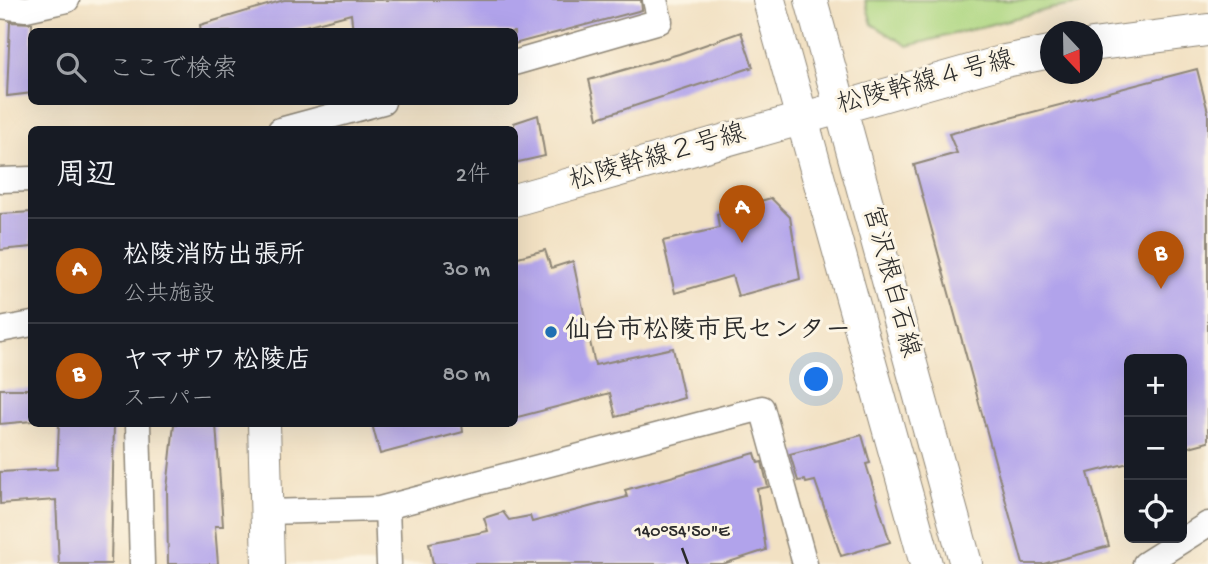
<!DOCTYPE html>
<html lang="ja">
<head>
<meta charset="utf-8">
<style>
  :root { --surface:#171b24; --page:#20242c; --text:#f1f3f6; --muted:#9ea1a6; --line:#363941; --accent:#b45309 }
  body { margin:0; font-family:"Gochi Hand","Klee One",sans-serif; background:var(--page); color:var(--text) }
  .controls { position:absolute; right:21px; bottom:21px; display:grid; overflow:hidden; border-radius:10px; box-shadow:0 7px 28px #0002 }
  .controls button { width:63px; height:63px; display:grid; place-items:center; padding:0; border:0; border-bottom:2px solid var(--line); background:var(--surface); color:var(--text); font:35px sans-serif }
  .compass { position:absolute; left:1040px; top:21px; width:63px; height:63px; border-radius:50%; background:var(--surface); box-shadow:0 7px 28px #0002; rotate:158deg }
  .you { position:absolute; left:817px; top:380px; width:24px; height:24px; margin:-18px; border:5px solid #fff; border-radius:50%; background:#1a73e8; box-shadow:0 0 0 10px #1a73e833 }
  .badge { display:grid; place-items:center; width:46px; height:46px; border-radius:50%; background:var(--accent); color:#fff; font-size:23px; font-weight:700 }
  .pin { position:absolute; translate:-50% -58px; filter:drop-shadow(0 2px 4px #0008) }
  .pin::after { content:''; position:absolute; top:37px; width:24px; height:21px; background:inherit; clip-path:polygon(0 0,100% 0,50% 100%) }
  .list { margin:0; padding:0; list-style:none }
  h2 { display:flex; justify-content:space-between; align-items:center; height:91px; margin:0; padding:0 28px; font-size:30px }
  h2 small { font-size:23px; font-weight:400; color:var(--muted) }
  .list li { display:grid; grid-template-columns:46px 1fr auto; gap:21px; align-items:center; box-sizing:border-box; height:105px; padding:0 28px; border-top:2px solid var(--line) }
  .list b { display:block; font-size:26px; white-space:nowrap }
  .list p { margin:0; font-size:23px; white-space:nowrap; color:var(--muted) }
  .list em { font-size:23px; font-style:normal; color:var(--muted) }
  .icon { flex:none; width:38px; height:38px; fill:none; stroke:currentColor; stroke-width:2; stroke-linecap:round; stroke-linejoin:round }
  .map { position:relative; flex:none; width:1208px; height:564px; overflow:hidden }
  .search { position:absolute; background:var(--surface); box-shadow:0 7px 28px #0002; left:28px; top:28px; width:490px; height:77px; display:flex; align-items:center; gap:18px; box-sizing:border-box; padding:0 24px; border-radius:10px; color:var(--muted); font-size:26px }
  .panel { position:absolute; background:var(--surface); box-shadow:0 7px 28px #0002; left:28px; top:126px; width:490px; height:301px; border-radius:10px }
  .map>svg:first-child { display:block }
</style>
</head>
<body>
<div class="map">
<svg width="1208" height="564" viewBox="0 0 1208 564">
  <rect width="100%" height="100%" fill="#fcf5e5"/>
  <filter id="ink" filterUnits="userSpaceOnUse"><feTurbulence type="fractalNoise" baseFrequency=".0143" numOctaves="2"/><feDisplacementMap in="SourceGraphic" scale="14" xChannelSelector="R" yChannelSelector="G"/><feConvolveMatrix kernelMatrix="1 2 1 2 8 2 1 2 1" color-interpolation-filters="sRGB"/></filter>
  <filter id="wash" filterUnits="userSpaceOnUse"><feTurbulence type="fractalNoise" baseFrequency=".00686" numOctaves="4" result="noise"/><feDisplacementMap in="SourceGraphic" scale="28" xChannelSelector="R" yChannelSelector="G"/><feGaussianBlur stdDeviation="1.57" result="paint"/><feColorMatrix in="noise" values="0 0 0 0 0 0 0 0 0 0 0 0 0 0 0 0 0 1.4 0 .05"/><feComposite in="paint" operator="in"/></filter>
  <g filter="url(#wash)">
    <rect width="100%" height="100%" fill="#f2e1c3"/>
    <path fill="#afd782" stroke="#6d8156" stroke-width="2" d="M865 0H1104L1050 9 908 46 872 24Z"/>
    <g id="blocks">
      <path fill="#b1a3eb" d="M284 0H641L642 10 514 44V32H353L351 14 282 32H201L200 25Z
        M10 22 32 23V93L7 96Z
        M741 32 753 67 598 118 589 80 679 54Z
        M1197 69 1208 112V442L1182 449V359H1129V463L1088 473 1109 546 1043 564H1023L914 165 957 153 949 134Z
        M538 115 545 156 514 163V123Z
        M771 198 790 217 800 279 738 296 732 276 675 293 663 241 719 228 717 214Z
        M32 212V247L0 250V214Z
        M545 250 551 268 573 261 595 365 673 348 684 398 616 417 610 393 514 418V258Z
        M0 389H32V421L0 424Z
        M59 424H114L111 564H59L56 500 0 504V472L57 469Z
        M174 424H216L223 526H215L218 564H168L167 489Z
        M372 424H462L463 432 380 454Z
        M862 435 870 463 866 464 890 542 841 556 815 481 806 483 805 480 798 481 790 454Z
        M755 453 758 463 762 462 768 487 757 489 766 550 723 564H433L429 543 488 531 484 518 503 512 509 520 530 516 532 522 627 497 625 490Z"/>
    </g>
  </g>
  <g filter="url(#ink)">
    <use href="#blocks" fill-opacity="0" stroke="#8e8677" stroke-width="2"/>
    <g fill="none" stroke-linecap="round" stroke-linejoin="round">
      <defs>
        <path id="minor" d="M0 6 26 9 67 0
          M514 63 660 21 655 0
          M280 130 383 102
          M0 180 32 179
          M0 330 32 324
          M138 424 142 564
          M387 507 389 564
          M267 512 379 509 762 408 805 564
          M1145 564 1208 524"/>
        <path id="tertiary" d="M769 0 926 564
          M811 0 966 564
          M1092 45 1208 30
          M514 200 1005 61 1050 52
          M264 424 268 564"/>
      </defs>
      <use href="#minor" stroke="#8e8677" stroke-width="27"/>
      <use href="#tertiary" stroke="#8e8677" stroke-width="34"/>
      <use href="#minor" stroke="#fff" stroke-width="24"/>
      <use href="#tertiary" stroke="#fff" stroke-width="32"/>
    </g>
  </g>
  <path fill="none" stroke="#2b2b2b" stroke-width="2.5" d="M682 548 688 564"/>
  <circle fill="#1f6fb2" stroke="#fcf5e5" stroke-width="2.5" cx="551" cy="332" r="7"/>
  <g text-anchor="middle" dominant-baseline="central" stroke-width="6" stroke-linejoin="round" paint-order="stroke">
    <g font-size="26" fill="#2b2b2b" stroke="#fcf5e5">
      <text transform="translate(926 84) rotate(-15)">松陵幹線４号線</text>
      <text transform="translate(658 159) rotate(-16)">松陵幹線２号線</text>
      <text transform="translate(889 282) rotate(75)">宮沢根白石線</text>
    </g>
    <g font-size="26" font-weight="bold" fill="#2b2b2b" stroke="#fcf5e5" text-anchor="start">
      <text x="565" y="332">仙台市松陵市民センター</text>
    </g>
  </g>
  <g font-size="18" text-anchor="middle" fill="#2b2b2b" stroke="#fcf5e5" stroke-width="6" stroke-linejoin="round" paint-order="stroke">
    <text x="682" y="536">140°54'50"E</text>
  </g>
</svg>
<div class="controls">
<button>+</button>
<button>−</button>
<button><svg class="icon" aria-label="locate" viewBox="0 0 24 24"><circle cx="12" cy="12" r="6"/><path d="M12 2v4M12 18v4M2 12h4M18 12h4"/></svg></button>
</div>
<svg class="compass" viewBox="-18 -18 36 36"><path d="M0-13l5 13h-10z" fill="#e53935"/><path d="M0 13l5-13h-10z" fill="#9ea1a6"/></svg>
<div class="you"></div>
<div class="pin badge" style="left:742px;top:243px">A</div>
<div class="pin badge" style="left:1161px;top:289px">B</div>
<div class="search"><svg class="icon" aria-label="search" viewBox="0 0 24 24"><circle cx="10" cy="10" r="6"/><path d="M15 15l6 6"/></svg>ここで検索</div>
<section class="panel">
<h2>周辺<small>2件</small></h2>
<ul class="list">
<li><span class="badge">A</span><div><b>松陵消防出張所</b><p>公共施設</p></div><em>30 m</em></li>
<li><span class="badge">B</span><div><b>ヤマザワ 松陵店</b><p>スーパー</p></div><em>80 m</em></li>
</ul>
</section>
</div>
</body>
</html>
